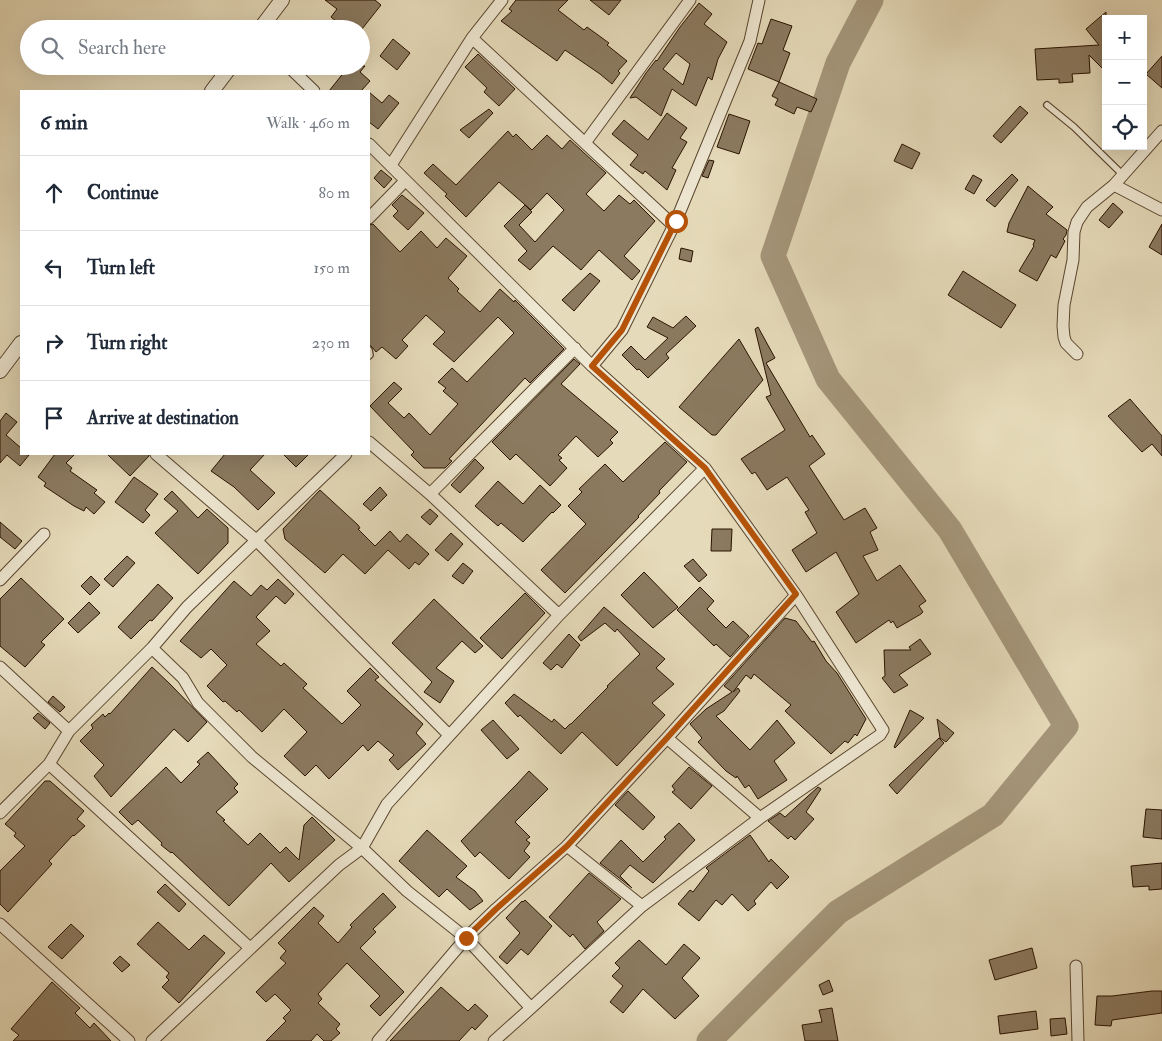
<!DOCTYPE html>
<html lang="en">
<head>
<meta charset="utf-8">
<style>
  :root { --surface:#fff; --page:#f6f6f7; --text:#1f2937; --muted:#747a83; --line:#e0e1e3 }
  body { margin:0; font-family:"IM FELL Double Pica",serif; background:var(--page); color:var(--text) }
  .controls { position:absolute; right:15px; top:15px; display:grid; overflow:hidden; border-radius:0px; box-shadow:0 5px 20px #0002 }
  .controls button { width:45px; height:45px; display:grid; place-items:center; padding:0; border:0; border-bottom:1px solid var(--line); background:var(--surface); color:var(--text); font:25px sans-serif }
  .stop { position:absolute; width:15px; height:15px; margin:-11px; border:4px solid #b45309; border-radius:50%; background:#fff }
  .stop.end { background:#b45309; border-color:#fff; box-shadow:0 1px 5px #0008 }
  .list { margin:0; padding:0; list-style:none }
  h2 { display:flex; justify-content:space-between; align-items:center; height:65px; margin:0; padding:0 20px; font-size:21px }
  h2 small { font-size:16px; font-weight:400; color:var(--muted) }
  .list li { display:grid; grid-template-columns:32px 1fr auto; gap:15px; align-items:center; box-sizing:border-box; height:75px; padding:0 20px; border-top:1px solid var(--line) }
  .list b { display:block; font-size:19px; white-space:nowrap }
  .list em { font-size:16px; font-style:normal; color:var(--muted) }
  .icon { flex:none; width:28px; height:28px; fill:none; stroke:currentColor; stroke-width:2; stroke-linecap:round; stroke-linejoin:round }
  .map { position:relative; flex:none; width:1162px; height:1041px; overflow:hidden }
  .search { position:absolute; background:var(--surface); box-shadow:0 5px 20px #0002; left:20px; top:20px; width:350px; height:55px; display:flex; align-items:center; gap:12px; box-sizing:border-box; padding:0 18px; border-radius:28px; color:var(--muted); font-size:19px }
  .panel { position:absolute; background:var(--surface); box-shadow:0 5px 20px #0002; left:20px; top:90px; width:350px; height:365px; border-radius:0px }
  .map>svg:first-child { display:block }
</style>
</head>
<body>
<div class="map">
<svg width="1162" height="1041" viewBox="0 0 1162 1041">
  <rect width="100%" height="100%" fill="#e5dab9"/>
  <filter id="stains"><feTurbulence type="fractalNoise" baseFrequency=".004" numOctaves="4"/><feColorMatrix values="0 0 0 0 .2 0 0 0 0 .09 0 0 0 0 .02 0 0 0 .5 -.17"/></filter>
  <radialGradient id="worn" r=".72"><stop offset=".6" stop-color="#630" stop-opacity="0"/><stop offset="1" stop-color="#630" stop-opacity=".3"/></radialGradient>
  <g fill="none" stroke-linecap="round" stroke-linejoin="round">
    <path stroke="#a5967a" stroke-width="25" d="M709 1041 838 912 993 815 1066 726 950 530 828 379 773 256 838 63 871 0"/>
  </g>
  <path fill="#8b7a60" stroke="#2a1300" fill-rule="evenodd" d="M325 0H375L381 5 362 29H329L336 21 331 17 337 9Z
    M516 0H568L558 10 584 30 587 27 609 43 607 45 627 61 618 71 620 73 612 84 600 74 565 50 557 61 501 21 512 11 509 9Z
    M590 0H621L609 15Z
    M699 3 712 14 704 24 727 42 718 59 712 80 708 77 696 106 672 89 661 116 636 97 630 98 646 73 656 60 657 61 680 27ZM676 53 690 64 683 85 663 69Z
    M1106 12V72L1089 55 1090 73 1072 74 1073 82 1059 83V79L1037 80 1035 49 1099 45 1086 29Z
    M771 19 792 26 783 50 790 53 779 82 748 69 758 43 762 44Z
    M393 39 410 53 397 70 380 56Z
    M478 54 515 89 499 106 484 92 487 88 465 67Z
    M1162 56V88L1146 74Z
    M349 66H365L360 72 370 81 361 91H329Z
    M779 82 817 99 811 112 797 107 794 114 775 105 778 99 772 96Z
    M369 92 382 103 389 95 399 103 378 129 369 122Z
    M1020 106 1028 113 1001 143 993 136Z
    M489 109 493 113 469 138 460 130Z
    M667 113 687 128 680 138 687 142 672 168 676 170 667 190 645 171 643 174 630 165 638 155 612 134 624 120 648 140Z
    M729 114 750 121 739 154 717 147Z
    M508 131 513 137 516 134 532 150 547 135 562 149 570 140 606 173 586 194 604 211 619 195 630 204 634 200 655 221 624 256 640 271 632 280 599 250 581 270 553 246 530 270 518 260 527 251 504 226 525 205 532 212 519 225 535 242 564 210 547 193 531 210 499 182 466 217 445 196 447 194 424 173 433 164 456 185Z
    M902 144 920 153 912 169 894 161Z
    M709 160 714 161 708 178 702 176Z
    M381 170 392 179 384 188 374 178Z
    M1012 174 1018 180 995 207 986 200Z
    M973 175 982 180 974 194 965 189Z
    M1028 186 1053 207 1046 214 1067 230 1066 235 1063 239 1065 241 1056 258 1051 255 1037 281 1019 271 1034 246 1033 245 1035 240 1007 232 1009 223Z
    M402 195 424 213 408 230 393 216 398 211 392 205Z
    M1113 203 1123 212 1109 228 1099 220Z
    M373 224 400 252 421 231 437 248 446 238 467 256 448 278 459 289 457 291 480 312 500 289 514 302 515 300 564 349 530 383 525 378 449 459 452 461 445 468H424L411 455 414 452 370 406 394 382 402 389 388 403 404 418 409 413 430 435 458 404 443 391 446 388 438 382 452 368 467 382 514 333 498 317 454 362 433 344 445 332 426 315 402 340 408 346 396 359 382 347 376 352 372 347 369 345V225Z
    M1162 224V255L1149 247Z
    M681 248 693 251 691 262 679 259Z
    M963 271 1016 305 1001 328 948 295Z
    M590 273 600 281 574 311 562 300Z
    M686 316 696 326 666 354 669 358 648 378 639 369 637 370 622 355 631 346 645 360 668 338 647 327 653 317 673 328Z
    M758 327 775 358 766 363 810 437 812 435 825 454 809 466 844 520 865 508 877 528 870 532 878 550 863 556 877 581 900 565 926 601 919 606 923 612 921 614 897 628 893 621 891 623 889 620 856 643 836 612 859 594 836 552 806 572 792 550 817 533 805 512 809 510 787 477 767 490 755 472 752 474 741 459 785 430 766 397 771 395 755 329Z
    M739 339 763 380 716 435H712L679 407Z
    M574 359 580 364 561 384 618 432 610 440 613 443 598 457 576 436 558 455 562 458 559 460 567 468 550 486 516 454 510 460 492 442Z
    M1130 399 1162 436V456L1152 444 1142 452 1108 416Z
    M6 413 17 422 6 435 21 448V454L29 455 20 466 7 455 0 463V421Z
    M665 442 687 462 659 491 660 493 638 516 639 517 565 593 541 570 586 524 568 506 582 492 579 489 605 464 623 482Z
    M55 454H75L66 463 72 468 70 471 97 490 94 493 105 502 94 514 86 507 84 511 74 506 44 486 46 483 38 477Z
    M107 454H149V456L130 476Z
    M225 454H265L250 470 275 493 258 510 234 487 211 471Z
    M283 454H309L296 467Z
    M475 459 484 468 460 493 451 485Z
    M134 477 158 494 145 510 150 515 143 523 115 502Z
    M498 481 523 504 540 485 561 505 553 513 552 512 523 542 501 523 498 526 475 506Z
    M380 487 387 495 371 511 363 504Z
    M320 490 358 525 360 528 358 529 375 546 390 531 400 542 407 534 429 554 419 565 415 562 409 569 388 550 365 574 343 554 325 573 285 539 283 529Z
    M172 491 198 518 207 509 228 528V543L198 574 155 533 178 511 164 499Z
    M430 509 438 516 430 525 421 517Z
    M0 522 22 541 15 549 0 537Z
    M712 529H732L731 551H711Z
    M451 533 463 544 448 561 435 550Z
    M127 556 135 563 113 587 104 579Z
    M693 559 707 575 699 582 684 566Z
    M463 563 473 571 463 584 452 576Z
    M644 572 678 607 653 628 621 595Z
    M91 576 100 585 90 595 81 586Z
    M21 578 64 619 41 642 45 645 25 667 0 646V599Z
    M278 579 294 594 285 604 276 596 256 617 270 631 256 644 281 666 284 663 307 684 303 688 342 724 361 705 347 691 370 668 379 677 375 680 423 724 416 733 426 744 398 770 389 760 394 755 378 741 368 751 363 745 329 779 316 765 305 776 284 756 307 732 284 709 262 732 239 710 237 712 225 701 223 702 207 686 227 665 211 649 201 658 180 641 234 581 251 596 261 585 267 590Z
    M158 584 173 598 152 621 150 620 131 639 118 627Z
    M700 587 714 601 707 609 726 628 733 621 749 636 730 657 716 644 714 646 677 610Z
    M525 593 545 613 502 659 480 638Z
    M434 599 483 646 475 653 462 641 436 668 454 681 440 703 424 692 432 682 392 643Z
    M89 602 100 613 78 633 68 623Z
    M604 607 665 659 656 668 674 684 652 703 665 715 617 766 582 732 561 754 520 715 518 717 505 703 514 694 552 722 554 719 565 729 570 724H571L608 687 607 686 640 654 617 629 615 632 605 623 581 641 578 637Z
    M785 618 796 621 812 642 814 641 826 661 837 673 866 719 857 736 855 734 848 743 845 741 831 754 785 711 791 705 754 674 751 679 746 675 733 692 738 688 740 691 724 711 716 716 750 750 777 720 795 743 774 761 787 780 758 799 749 785 745 788 737 776 736 778 726 771 698 742 702 738 690 724 706 709 732 692 724 686Z
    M569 634 580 645 562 668 557 664 551 670 543 663Z
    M920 639 931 654 899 675 908 685 894 693 882 678 885 676 884 650H911L909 647Z
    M152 667 170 684 207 722 188 742 174 729 111 797 94 776 104 765 80 741 93 728 91 725 103 714 105 717 109 713 110 714Z
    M53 696 65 707 60 712 48 702Z
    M910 710 924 718 895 748 894 747Z
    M38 713 50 723 45 729 33 718Z
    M937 719 954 733 946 742 940 738Z
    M493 720 519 749 507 759 481 730Z
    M939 738 944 743 897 794 889 785Z
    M208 752 238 784 234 788 238 792 216 812 225 820 223 821 248 845 260 833 280 853 286 847 299 860 304 825 312 817 335 840 289 882 271 863 229 906 172 852 171 853 161 845 162 843 138 820 132 825 119 812 166 767 181 783 200 764 197 762Z
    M689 767 712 786 691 809 672 792 675 790 672 786Z
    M529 771 548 789 515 822 530 837 526 840 530 843 524 851 530 857 509 879 480 852 475 857 461 841 517 784Z
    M45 781H50L84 811 77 819 85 826 74 836 73 835 49 861 52 864 8 912 0 904V871L25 846 14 836 16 833 5 824Z
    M818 787 821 789 806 812 814 819 795 840 791 836 788 839 768 821 780 813 785 817Z
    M628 791 655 817 643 830 615 805Z
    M1146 809 1162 810V839L1143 837Z
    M679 823 695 840 653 883 630 865 620 876 632 888 600 863 621 840 643 862 666 839 664 837Z
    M427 830 467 866 456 877 475 891 483 901 470 910 447 889 439 897 399 861Z
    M750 835 769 862 771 859 789 877 777 889 771 882 754 901 756 904 748 911 732 894 722 905 716 900 699 921 678 904 690 890 693 892 709 871 706 868 707 867Z
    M1162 863V889L1149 890V886L1133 887 1131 866Z
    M589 873 621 899 597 922 604 931 585 949 573 934 570 937 549 917Z
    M165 884 186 904 179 912 157 892Z
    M383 893 396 907 373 929 376 932 360 948 404 992 380 1016 370 1006 380 996 347 963 318 994 322 999 318 1003 340 1024 336 1029 340 1033 331 1041H324L317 1034 311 1041H266L286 1021 283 1018 291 1010 275 994 266 1002 256 992 286 963 280 958 286 951 278 943 314 907 324 916 318 923 338 943 352 927 350 925Z
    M525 900 552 926 528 955 521 949 507 964 499 957 520 933 506 918 522 901 523 902Z
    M158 922 189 950 204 935 225 953 179 1003 162 987 169 980 166 977 169 973 137 944Z
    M71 924 84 936 62 959 48 947Z
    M639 940 666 965 684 944 700 958 682 978 699 996 675 1019 643 989 623 1013 610 1002 623 986 612 976 620 968 615 963Z
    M1032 948 1037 968 995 980 989 960Z
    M120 956 130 965 122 972 113 963Z
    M829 980 833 991 823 995 819 985Z
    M52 982 80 1008 75 1013 90 1028 94 1023 111 1041H13L19 1035 11 1029Z
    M441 987 468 1011 475 1004 488 1016 475 1030 472 1027 459 1041H390Z
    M1152 991H1162V1013L1112 1020 1111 1026 1095 1025 1097 996H1112Z
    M832 1008 838 1041H805L802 1025 822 1022 819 1010Z
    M1036 1011 1038 1029 1000 1034 998 1016Z
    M1065 1018 1067 1034 1051 1036 1050 1019Z"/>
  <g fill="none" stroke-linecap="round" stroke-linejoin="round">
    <defs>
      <path id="service" d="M1047 105 1074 127 1123 175
        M369 350 370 355 369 356"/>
      <path id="minor" d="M472 38 673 225
        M288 66 314 91
        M585 143 690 0
        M369 144 592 366 705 468 796 595 883 730 880 735 760 818 642 906 531 1008
        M391 165 472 38 502 0
        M1114 185 1162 210
        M369 218 405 181
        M1077 354 1066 343 1064 337 1063 326 1064 305 1073 260 1074 232 1077 222 1087 207 1114 185 1162 131
        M592 366 622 330 676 221 750 41 759 0
        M369 442 430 494 559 615
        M156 454 256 540 449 735
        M430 494 575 348
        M0 580 44 534
        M152 648 183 678 198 703 252 757 362 848 407 891 466 938 531 1008 494 1041
        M0 667 69 731
        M667 738 760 818
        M49 764 250 948
        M0 813 49 764 69 731 152 648 187 607 346 454
        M567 846 642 906
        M0 924 129 1041
        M1076 966 1078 1041
        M152 1041 339 865 362 848 387 804 559 615 705 468
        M378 1041 466 938 496 909 567 846 667 738 796 595"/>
      <path id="tertiary" d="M260 29 282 0
        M212 91 231 66
        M0 371 21 343"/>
    </defs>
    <use href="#service" stroke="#59452e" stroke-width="8"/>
    <use href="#minor" stroke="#59452e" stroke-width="13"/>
    <use href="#tertiary" stroke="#59452e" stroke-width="16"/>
    <use href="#service" stroke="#eee7d2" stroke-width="5.5"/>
    <use href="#minor" stroke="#eee7d2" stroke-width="11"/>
    <use href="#tertiary" stroke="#eee7d2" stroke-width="14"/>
  </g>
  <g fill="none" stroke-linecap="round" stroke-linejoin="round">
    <path stroke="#b45309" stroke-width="6" d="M466 938 496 909 567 846 667 738 796 594 705 468 592 366 622 330 676 221"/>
  </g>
  <rect width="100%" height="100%" filter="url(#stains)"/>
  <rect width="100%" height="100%" fill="url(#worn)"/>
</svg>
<div class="controls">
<button>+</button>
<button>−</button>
<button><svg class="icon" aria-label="locate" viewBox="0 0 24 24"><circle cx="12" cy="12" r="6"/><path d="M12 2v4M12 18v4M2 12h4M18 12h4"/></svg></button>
</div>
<div class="stop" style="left:676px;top:221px"></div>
<div class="stop end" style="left:466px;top:938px"></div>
<div class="search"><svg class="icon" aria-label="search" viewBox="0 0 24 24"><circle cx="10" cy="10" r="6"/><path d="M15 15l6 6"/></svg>Search here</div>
<section class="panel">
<h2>6 min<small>Walk · 460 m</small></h2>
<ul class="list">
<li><svg class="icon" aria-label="ahead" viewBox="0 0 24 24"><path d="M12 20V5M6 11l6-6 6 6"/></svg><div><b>Continue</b></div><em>80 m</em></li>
<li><svg class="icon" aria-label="left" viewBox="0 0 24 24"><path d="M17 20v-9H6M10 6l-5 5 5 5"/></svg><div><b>Turn left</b></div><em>150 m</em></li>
<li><svg class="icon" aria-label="right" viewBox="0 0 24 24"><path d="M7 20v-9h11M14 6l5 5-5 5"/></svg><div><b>Turn right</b></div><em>230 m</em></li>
<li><svg class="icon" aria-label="arrive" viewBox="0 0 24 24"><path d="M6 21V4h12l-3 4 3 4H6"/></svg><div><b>Arrive at destination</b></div></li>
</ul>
</section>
</div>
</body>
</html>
